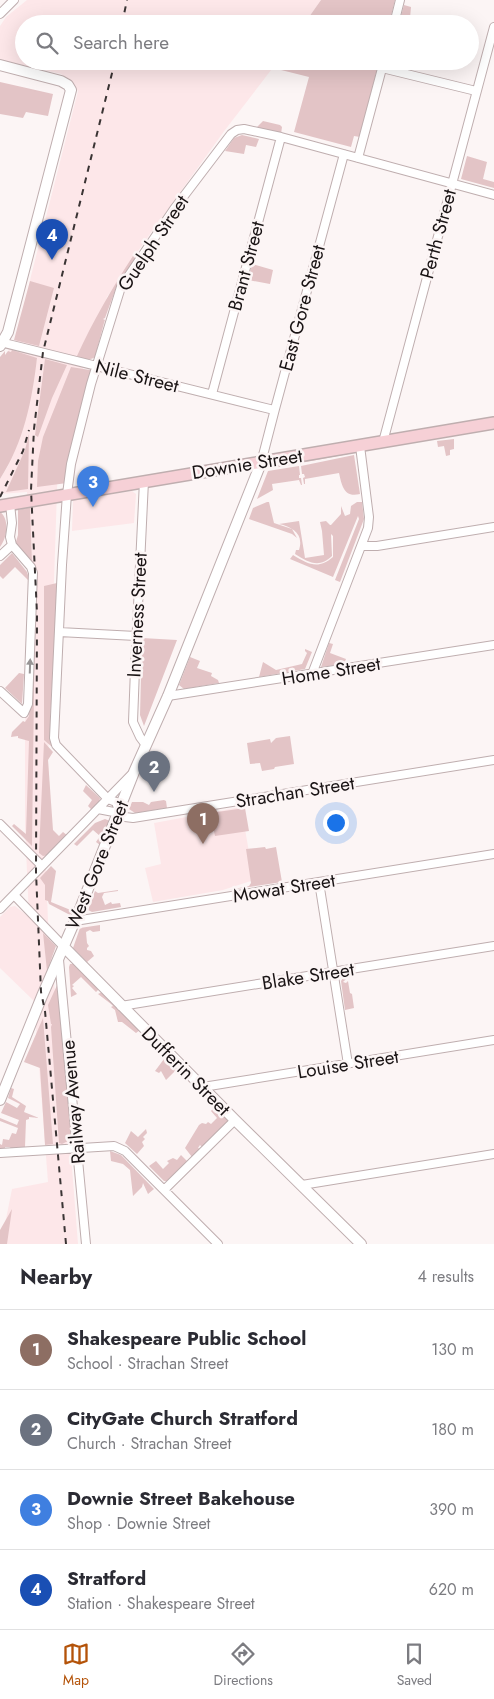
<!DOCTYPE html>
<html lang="en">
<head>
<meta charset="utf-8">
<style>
  :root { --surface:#fff; --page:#f7f7f7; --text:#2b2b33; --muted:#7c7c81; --line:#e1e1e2; --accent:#b45309 }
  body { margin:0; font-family:Jost,sans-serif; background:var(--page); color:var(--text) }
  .you { position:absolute; left:335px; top:822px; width:18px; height:18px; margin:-12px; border:4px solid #fff; border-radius:50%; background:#1a73e8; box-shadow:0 0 0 8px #1a73e833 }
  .badge { display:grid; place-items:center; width:32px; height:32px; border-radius:50%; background:var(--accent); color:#fff; font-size:16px; font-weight:700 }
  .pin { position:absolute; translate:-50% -41px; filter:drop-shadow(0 1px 2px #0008) }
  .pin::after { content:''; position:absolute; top:26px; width:18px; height:15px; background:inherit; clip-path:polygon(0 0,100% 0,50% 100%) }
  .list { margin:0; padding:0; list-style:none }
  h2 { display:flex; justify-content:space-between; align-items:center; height:65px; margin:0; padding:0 20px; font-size:21px }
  h2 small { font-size:16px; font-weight:400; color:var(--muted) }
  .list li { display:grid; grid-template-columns:32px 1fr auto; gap:15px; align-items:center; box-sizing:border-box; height:80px; padding:0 20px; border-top:1px solid var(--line) }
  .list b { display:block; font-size:19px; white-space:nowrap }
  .list p { margin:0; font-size:16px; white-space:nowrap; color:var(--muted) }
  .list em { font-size:16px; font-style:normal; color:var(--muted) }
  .icon { flex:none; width:28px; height:28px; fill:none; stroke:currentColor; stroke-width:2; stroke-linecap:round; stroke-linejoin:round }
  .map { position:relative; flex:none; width:494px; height:1244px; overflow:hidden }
  .search { position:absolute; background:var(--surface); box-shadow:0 5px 20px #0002; left:15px; right:15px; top:15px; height:55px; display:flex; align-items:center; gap:12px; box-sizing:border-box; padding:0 18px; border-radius:28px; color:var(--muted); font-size:19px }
  .sheet { height:385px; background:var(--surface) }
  nav { display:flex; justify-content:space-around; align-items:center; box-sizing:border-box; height:70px; border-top:1px solid var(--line); background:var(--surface); font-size:14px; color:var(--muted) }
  nav a { display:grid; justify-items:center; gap:2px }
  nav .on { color:var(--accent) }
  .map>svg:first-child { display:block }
</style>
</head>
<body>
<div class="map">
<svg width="494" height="1244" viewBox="0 0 494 1244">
  <rect width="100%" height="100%" fill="#fcf5f5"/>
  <path fill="#fde7e9" d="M27 0H321L304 24H24V61H278L225 130 145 241 107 297 83 369 58 461 48 759 52 845 46 852V872L48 921 70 1142 78 1244H1L12 1189 48 1182 34 1001 0 968V917L10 907 15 906 29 917 25 826V726L31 563 27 492 0 494V479L8 466 37 359 8 351 16 339 31 276 78 91 70 80 61 74 0 60V26L6 17Z
    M132 491 136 494 134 523 72 531 73 500Z
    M241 807 254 880 223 890 153 902 145 868 161 864 154 823Z"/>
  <path fill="#e3c4c6" d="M321 0H395L389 24H304Z
    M404 5 411 7 410 18 414 19 413 24H399Z
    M278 61H379L360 137 354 136 351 147 294 132 309 77 273 68Z
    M0 82 53 94 48 116 26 112 23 118 0 114Z
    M263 121 280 125 282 127 281 134 257 127Z
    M242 135 259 139 256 147 246 145 244 154 225 151 234 138Z
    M467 156 487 162 483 179 494 182V188L461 179Z
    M133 256 135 258V260L116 288 105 318 103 319 105 320 104 323 95 357C90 361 82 359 77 356 93 321 112 288 133 256Z
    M252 264 273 270 270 284 248 280Z
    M30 281 54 288 39 346 14 340Z
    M12 350 37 358C32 401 24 442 0 479V357L5 351V355L8 351 11 352Z
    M45 359 67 365 52 398 38 437 35 435Z
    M71 367 90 370V375L67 483 37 487 38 461 43 437Z
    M29 434 28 489 6 492 25 450Z
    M454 439V449L450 450V455L446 456 444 446 438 447 437 441Z
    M351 452 354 453 274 468 271 469 270 467Z
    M354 455 360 494C344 498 342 486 339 473L305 479V484H304L303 478 305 477 304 474H302L301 466Z
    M299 466 300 475H299V478H301L302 485H301L299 480 272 484 273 490 257 499 268 471Z
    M267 502H269L274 523 292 529 297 538 292 534 249 519 253 508Z
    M357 502H362L364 519 340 582 335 580 359 519 358 516 333 577 290 559 293 555C308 564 318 570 333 557V536L331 534 332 556C319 569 308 562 295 554L296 550H299C304 534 293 527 279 524L299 521 305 558 324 555 322 531 320 522 326 521 330 525H331L341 514V506L345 516 350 514 351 506Z
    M30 507 32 564 26 555 15 545 18 535V510Z
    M0 512C10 519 7 538 0 547Z
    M12 553 27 572 28 575V580L15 567 3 579 0 576V565Z
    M57 583 50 724 51 746 44 740V586Z
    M35 613 32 846 12 826 14 824 26 834 29 741 18 738V736L11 737 12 732 23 721 25 722 29 716Z
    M142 638 177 640 144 726 140 715Z
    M329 643 333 644 330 653 346 659 344 664 321 667Z
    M305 649 312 652 305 669 259 677 263 662 276 670 302 664 307 653 305 651Z
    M190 657 200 661 197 668 212 673 211 676 218 680 219 683 184 689 179 685Z
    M19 673 24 674 22 704 5 688Z
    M290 736 294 764 275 767 274 769 262 771 260 763 250 764 247 743 270 739 271 743 276 738Z
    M44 742 53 752 48 760 53 830 59 836 63 832 68 836 49 855 43 856 39 853Z
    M86 785 100 798 99 803 93 811 88 806 92 800 83 791Z
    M164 800 166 801 167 808 135 813 129 809 132 802H143L149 805 151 802Z
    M245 808 249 831 215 836 210 813Z
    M105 819 110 821 100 845 96 842 100 836 93 830 77 846 74 844 95 823Z
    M265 847 266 849 276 847 282 882 229 890 249 886 251 883 246 849Z
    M51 866 56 871 51 902 73 911 70 915 49 904 48 901 45 900V885L40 878Z
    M118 890V891L104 893 102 897 105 905 111 902 112 904 120 903 121 907 92 912 88 910 95 891 98 893Z
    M100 925V931L93 932 90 930 86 932 87 943 89 946 87 948V950L91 951 94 956 87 962 73 948 80 928Z
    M43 933 56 946 47 971Z
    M70 964H73L99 989 96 992 81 977 72 985 74 986 72 988 77 994 71 997 69 967Z
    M348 977 343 982 346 983 348 981 350 993 352 994 354 1008 345 1010 341 981 343 978Z
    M58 983 71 1135 68 1141 62 1144 59 1143 51 1027 52 1024H51L48 1005Z
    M102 992 140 1030 136 1033 122 1022H118L115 1010 111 1007 113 1006 111 1004 98 994Z
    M43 1018 53 1144 45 1145 40 1068 24 1062Z
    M160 1051 178 1068 166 1080 161 1071 159 1073 155 1071 164 1059 160 1053Z
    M11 1088 14 1089 12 1097 26 1106 24 1112 39 1118 29 1117V1119L26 1120 25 1147 11 1149 10 1147H5V1149H0V1144L2 1145 3 1139 9 1140 12 1133 16 1134 18 1128 0 1121V1118L17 1125 19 1120 1 1113 6 1102 17 1108 20 1104 8 1098Z
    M216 1105 227 1118V1122L202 1147 200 1145 198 1148 200 1149 192 1157 185 1148 199 1125 202 1123 206 1124 208 1122 211 1124 217 1118 211 1111Z
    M146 1129 147 1133 143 1137 145 1139 142 1142 144 1146 137 1154 125 1143 131 1131 138 1137Z
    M110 1151 121 1155 154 1189 148 1194 143 1183 142 1187 133 1196 130 1170 123 1164 111 1161Z
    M181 1155 187 1161 167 1181H164L149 1166 156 1161 163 1169 169 1163 167 1161 173 1158 177 1160Z
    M12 1209 7 1244H0V1230Z"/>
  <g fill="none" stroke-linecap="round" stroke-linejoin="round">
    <defs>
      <path id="minor" d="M0 14 14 0
        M394 24 400 0
        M382 68 476 91
        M358 158 384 61
        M0 342 274 410
        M212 394 281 137
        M383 442 494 27
        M261 463 275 409 344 154
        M144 481 135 669 133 722 140 737 146 745
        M362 546H377L494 527
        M0 556 12 545 10 537 12 523 10 504
        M59 632 136 636
        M312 674 368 528 369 517 360 446
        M0 691 24 713 28 704 33 573 31 567 12 545
        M168 696 494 645
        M98 809 119 813 125 817 133 818 494 760
        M119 811 116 802 108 799 56 745 54 738 62 565 67 494 71 464 91 384 121 287 174 209 231 134 237 130 244 129 281 137 494 195
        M0 824 42 866
        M319 882 348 1064
        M14 895 64 947
        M0 909 131 775
        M75 921 494 854
        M59 960 86 1244
        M121 1006 494 946
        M203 1087 494 1040
        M0 1153 114 1146 125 1151 218 1244
        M302 1185 494 1154
        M165 1189 235 1120"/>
      <path id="tertiary" d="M0 65 61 81 68 85 71 90 8 332 0 346
        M64 947 235 1120 361 1244
        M0 1100 42 996 80 909 134 772 168 696 261 463"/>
      <path id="secondary" d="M0 506 494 423"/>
    </defs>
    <use href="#minor" stroke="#bfaeaf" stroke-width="10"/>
    <use href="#tertiary" stroke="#bfaeaf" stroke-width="12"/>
    <use href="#secondary" stroke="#bfaeaf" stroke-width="14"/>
    <use href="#minor" stroke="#fff" stroke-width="8"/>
    <use href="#tertiary" stroke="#fff" stroke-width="10"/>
    <use href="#secondary" stroke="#f6d0d6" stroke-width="11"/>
    <path stroke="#3a3434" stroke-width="2" stroke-dasharray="6 6" stroke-linecap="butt" d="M122 24 127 0
      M0 497 23 451 29 430
      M66 1244 45 1011 41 992 36 872 37 613 31 490 34 429 43 352 115 61"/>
  </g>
  <defs><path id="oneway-solid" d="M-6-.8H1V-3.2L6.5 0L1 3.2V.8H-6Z" transform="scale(1.25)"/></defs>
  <use fill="#989595" href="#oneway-solid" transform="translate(30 666) rotate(-88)"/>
  <g text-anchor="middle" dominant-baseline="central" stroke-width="5" stroke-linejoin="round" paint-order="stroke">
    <g font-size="19" fill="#191314" stroke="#fcf5f5">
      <text transform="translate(438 234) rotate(-75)">Perth Street</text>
      <text transform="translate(153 243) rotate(-56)">Guelph Street</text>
      <text transform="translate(246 266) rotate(-75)">Brant Street</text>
      <text transform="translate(302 308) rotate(-75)">East Gore Street</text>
      <text transform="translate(137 376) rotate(14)">Nile Street</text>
      <text transform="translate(247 464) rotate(-9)">Downie Street</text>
      <text transform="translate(137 615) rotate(-87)">Inverness Street</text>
      <text transform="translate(331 671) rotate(-9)">Home Street</text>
      <text transform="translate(295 792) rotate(-9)">Strachan Street</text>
      <text transform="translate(97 865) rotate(-68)">West Gore Street</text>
      <text transform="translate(284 888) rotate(-9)">Mowat Street</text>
      <text transform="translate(308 976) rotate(-9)">Blake Street</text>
      <text transform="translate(348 1064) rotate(-9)">Louise Street</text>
      <text transform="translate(186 1071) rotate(45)">Dufferin Street</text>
      <text transform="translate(73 1102) rotate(-95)">Railway Avenue</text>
    </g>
  </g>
</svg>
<div class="you"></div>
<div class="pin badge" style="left:203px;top:844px;background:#8d6e63">1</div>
<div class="pin badge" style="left:154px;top:792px;background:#6b7280">2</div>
<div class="pin badge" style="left:93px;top:507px;background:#3f7fe0">3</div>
<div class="pin badge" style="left:52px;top:260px;background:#1a4fb4">4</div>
<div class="search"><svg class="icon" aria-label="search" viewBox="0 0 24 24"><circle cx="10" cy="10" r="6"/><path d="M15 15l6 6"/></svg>Search here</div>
</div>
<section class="sheet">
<h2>Nearby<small>4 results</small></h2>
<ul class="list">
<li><span class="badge" style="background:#8d6e63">1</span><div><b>Shakespeare Public School</b><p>School · Strachan Street</p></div><em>130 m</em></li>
<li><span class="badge" style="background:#6b7280">2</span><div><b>CityGate Church Stratford</b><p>Church · Strachan Street</p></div><em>180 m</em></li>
<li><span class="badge" style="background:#3f7fe0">3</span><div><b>Downie Street Bakehouse</b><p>Shop · Downie Street</p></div><em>390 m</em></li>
<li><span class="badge" style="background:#1a4fb4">4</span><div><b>Stratford</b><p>Station · Shakespeare Street</p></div><em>620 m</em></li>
</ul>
</section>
<nav>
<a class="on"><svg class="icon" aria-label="map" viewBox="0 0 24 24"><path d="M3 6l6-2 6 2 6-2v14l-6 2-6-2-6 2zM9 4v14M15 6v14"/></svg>Map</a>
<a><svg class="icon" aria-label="directions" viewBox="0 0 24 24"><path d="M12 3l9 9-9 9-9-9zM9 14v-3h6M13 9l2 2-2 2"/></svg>Directions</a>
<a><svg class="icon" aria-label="saved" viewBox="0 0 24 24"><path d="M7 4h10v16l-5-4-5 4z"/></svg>Saved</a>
</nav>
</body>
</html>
